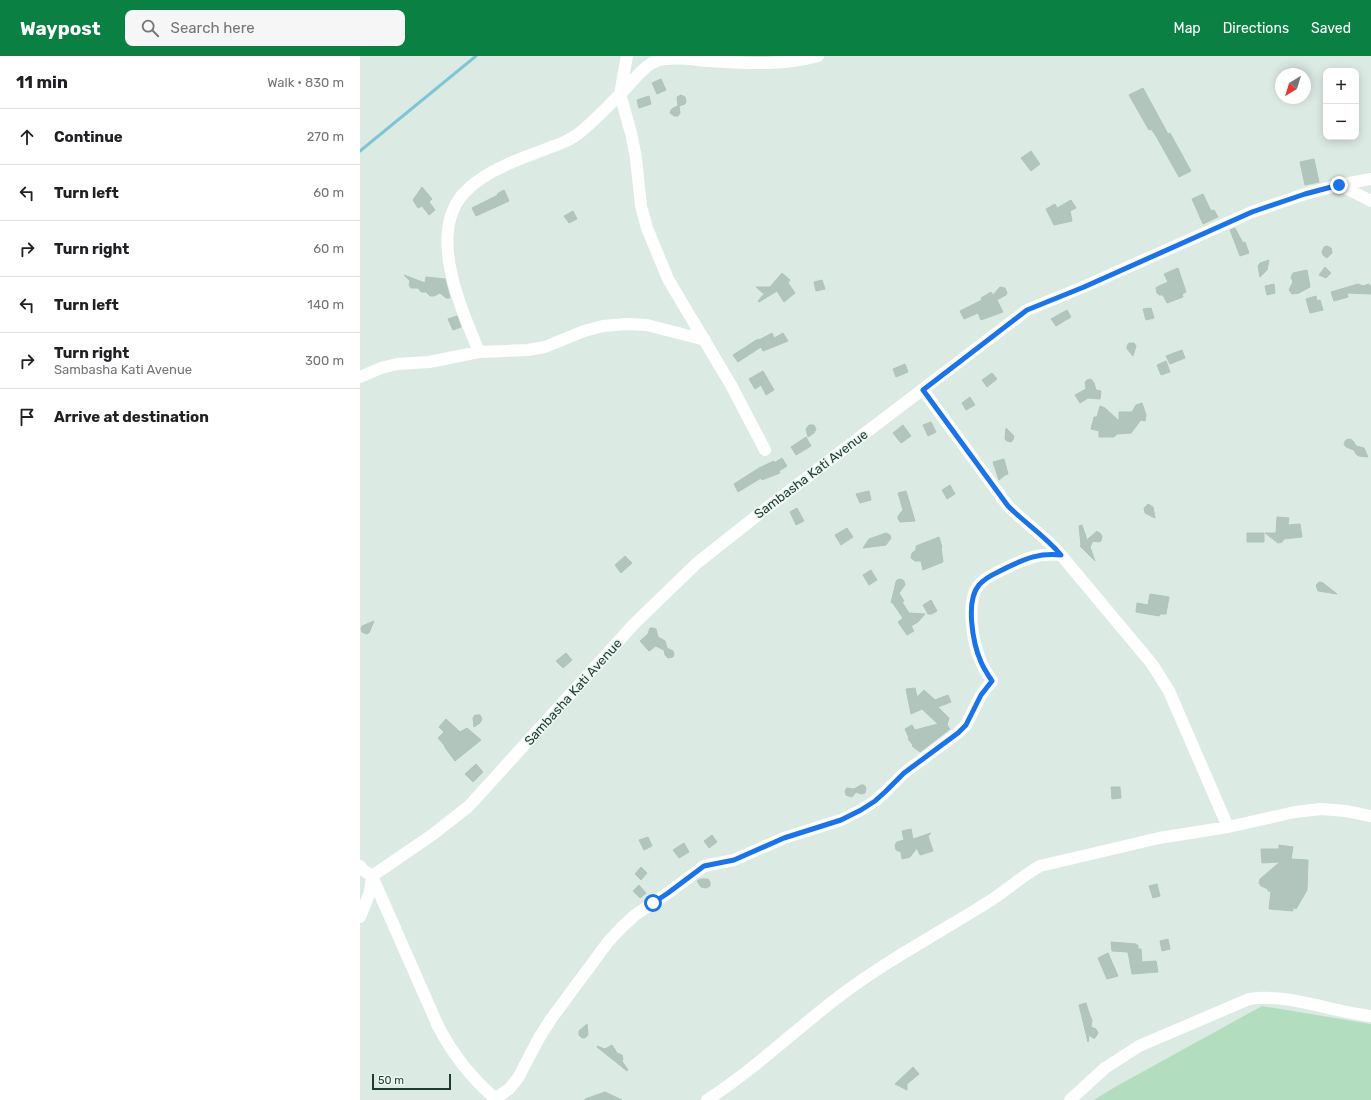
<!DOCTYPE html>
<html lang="en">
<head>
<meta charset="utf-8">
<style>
  :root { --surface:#fff; --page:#f6f6f6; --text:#202124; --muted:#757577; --line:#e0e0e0; --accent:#0b8043 }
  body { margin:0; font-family:Rubik,sans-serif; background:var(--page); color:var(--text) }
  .controls { position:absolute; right:12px; top:12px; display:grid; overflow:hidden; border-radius:8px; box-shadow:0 2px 10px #0003 }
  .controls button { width:36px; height:36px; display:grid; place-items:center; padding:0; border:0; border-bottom:1px solid var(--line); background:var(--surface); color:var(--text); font:20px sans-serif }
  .compass { position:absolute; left:915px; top:12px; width:36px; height:36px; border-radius:50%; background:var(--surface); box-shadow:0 2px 10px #0003; rotate:218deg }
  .scale { position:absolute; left:12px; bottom:10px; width:79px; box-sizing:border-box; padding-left:4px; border:2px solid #1e3a33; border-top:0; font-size:11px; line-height:14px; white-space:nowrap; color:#1e3a33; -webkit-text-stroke:3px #edf7f2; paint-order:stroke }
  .stop { position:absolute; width:12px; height:12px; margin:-9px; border:3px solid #1a73e8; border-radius:50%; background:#fff }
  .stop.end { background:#1a73e8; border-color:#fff; box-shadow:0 1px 4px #0008 }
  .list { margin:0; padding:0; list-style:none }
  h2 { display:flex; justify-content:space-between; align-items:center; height:52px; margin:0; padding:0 16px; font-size:17px }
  h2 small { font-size:13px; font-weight:400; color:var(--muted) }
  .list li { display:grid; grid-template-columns:26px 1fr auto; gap:12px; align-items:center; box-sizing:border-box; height:56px; padding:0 16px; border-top:1px solid var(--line) }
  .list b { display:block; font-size:15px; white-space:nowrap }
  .list p { margin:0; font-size:13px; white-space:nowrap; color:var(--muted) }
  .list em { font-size:13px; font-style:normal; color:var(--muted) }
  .icon { flex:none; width:22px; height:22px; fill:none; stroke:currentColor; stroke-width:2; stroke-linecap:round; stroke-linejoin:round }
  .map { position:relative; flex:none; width:1011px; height:1044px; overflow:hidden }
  header { display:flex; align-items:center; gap:24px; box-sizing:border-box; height:56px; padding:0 20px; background:var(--accent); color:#fff }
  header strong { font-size:19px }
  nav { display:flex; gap:22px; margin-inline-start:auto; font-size:14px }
  .search { width:280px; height:36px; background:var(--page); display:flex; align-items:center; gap:10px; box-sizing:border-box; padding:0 14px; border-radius:8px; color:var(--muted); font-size:15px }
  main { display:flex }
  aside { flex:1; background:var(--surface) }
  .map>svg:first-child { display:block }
</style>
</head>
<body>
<header>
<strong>Waypost</strong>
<div class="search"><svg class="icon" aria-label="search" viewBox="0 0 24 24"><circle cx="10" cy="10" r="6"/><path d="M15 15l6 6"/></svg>Search here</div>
<nav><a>Map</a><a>Directions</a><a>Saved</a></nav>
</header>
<main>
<aside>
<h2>11 min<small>Walk · 830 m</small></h2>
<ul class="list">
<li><svg class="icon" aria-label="ahead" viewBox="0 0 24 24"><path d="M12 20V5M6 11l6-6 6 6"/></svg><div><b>Continue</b></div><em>270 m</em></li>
<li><svg class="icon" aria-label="left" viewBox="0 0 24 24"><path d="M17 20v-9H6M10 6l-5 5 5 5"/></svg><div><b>Turn left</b></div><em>60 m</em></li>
<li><svg class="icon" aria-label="right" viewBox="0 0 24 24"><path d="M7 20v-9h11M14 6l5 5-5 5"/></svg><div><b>Turn right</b></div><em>60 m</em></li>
<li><svg class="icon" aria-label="left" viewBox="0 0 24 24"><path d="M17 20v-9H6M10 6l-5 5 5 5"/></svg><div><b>Turn left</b></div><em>140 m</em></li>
<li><svg class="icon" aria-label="right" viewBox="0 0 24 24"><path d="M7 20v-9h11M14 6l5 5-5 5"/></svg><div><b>Turn right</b><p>Sambasha Kati Avenue</p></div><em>300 m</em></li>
<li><svg class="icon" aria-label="arrive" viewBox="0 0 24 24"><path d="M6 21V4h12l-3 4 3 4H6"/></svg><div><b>Arrive at destination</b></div></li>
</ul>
</aside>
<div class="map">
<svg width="1011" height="1044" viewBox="0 0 1011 1044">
  <rect width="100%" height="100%" fill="#dceae4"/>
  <path fill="#b3ddbf" d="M902 950 1011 968V1044H734L755 1031Z"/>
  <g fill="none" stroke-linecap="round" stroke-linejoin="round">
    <path stroke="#7fc6d4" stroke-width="3" d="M0 95 116 0"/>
  </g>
  <path fill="#b2c5bd" stroke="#afc4bb" d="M301 23 306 34 297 38 292 27Z
    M783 32 808 78 810 77 831 115 819 121 796 80 791 73 789 74 769 39Z
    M321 39 325 41 326 45 325 48 319 50 320 57 318 60H314L310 57 311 54 313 52 318 50 317 41Z
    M289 40 291 48 279 52 277 44Z
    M671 95 680 108 671 115 661 102Z
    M954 103 959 126 945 129 940 106Z
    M62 131 72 143 69 146 75 154 69 159 62 150 58 152 53 144Z
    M144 134 149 145 116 160 112 152 138 139 137 138Z
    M843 138 851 155 854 154 858 161 843 168 832 143Z
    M711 144 716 152 710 155 712 165 694 169 686 153 695 148 697 152Z
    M213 155 217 163 209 167 204 160Z
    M875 172 883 187 885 186 889 197 880 200 870 174Z
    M967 190 971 192 972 197 967 202 963 199 962 196 964 191Z
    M909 204 907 214 900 221 898 210 900 207Z
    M965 211 971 217 966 222 959 219Z
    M818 212 826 236 822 238 823 241 807 247 803 239H799L797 237 796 232 799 230 808 226 804 218Z
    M947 214 950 231 939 237 932 238 929 234 933 226 931 221 933 217Z
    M422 217 430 224 428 227 435 237 424 246 417 235 399 246 398 245 404 238 396 231H410Z
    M44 219 65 227 66 221 85 223 90 242H86L80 237 74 240H70L66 236H61L58 232H51L49 229 50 225Z
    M462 224 465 233 456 235 454 226Z
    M914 228 915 237 907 239 905 230Z
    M998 228 1003 230 1009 228V230H1011V238L987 237 988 241 974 245 971 236Z
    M640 231 645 232 647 237 646 239 637 244 643 256 621 264 618 257 604 263 600 255 622 244 621 242 631 236 633 239Z
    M956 240 957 245 960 244 963 254 950 257 946 243Z
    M791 252 794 262 786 264 783 253Z
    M707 254 711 261 696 270 691 263Z
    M97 260 101 271 93 274 88 263Z
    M412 277 414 282 423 277 428 285 403 295 401 291 378 306 373 299 398 283 399 284Z
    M769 287H774L776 290 773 300 767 293V290Z
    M822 294 825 302 810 308 806 300Z
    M806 305 810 316 801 319 797 309Z
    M545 308 548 316 536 321 533 313Z
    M403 315 414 334 406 339 401 329 395 333 389 323Z
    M632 317 637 323 627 331 622 324Z
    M731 323 734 327 736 334 741 335 740 343 728 342 720 347 715 339 726 333 725 326 727 324Z
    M610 341 615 349 606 354 602 347Z
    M782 347 786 359 785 365 781 364 771 377 757 378 754 381H739V375L731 373 734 361H737L740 350 745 352 759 365V356H772L776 349Z
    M571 366 576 376 568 380 563 369Z
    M449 369H454L456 373 454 377 448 381 446 373Z
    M543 369 551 380 541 387 533 377Z
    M646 372 654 380 653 384 651 386 647 385 645 383Z
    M446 381 451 390 436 399 431 391Z
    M990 383 993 385 996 390 1004 392 1008 401 999 400 996 398 994 394 986 391 984 388 986 384Z
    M422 402 427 410 419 415 420 417 402 424 401 422 378 436 374 428 399 412 414 405V407Z
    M644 403 648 418 645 419 639 424 633 406Z
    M590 429 595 438 587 443 582 434Z
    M509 435 511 444 500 447 496 438Z
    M546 435 555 465 540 466 538 463V460L543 454 538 437Z
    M788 448 793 451 795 462 785 457 784 452Z
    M437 452 444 465 436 469 430 456Z
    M917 461 929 462 928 469 940 468 942 481 924 483 922 486 918 487 905 477H916Z
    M722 469 727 484 737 475V476L740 477 742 480 741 485 739 486 733 485 730 491 735 505 720 490 721 489 719 470Z
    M487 472 493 481 481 489 475 479Z
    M526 477 530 479 531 482 526 489 503 492 509 483Z
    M887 477H904V486H887Z
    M579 481 582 491H581L583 506 563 514 561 505H555L551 502 552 497 556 494V490Z
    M265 500 272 507 261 517 255 509Z
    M511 514 517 524 509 529 503 519Z
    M541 523 544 525 545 529 539 537 544 545 542 546 549 557 565 558 558 566 551 570 554 575 547 579 538 566 543 562 532 546 531 547 536 526 537 524Z
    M959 526 963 527 977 538 958 535 956 529Z
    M790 538 809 541 806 558H800L799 560 776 556 777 547 788 549Z
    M571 544 577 555 572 558H568L563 549Z
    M14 565 9 577 6 578 2 576 1 573 2 570Z
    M290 572H293L296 573 298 581 305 585 307 592 313 595 314 598 313 601 308 602 305 599 304 594 296 590 289 595 280 585 288 578Z
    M206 597 212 604 203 612 196 605Z
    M555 632 557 641 564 634 575 644 588 639 591 646 578 651 589 662 587 669 590 673 560 696 552 690 553 689 548 683 549 682 545 673 552 669 555 674 578 668 562 653 551 658 546 633Z
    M115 659H120L122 663 120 667 114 671 113 662Z
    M86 663 100 676 107 672 121 684 95 705 86 693 84 689 78 682 84 676 79 671Z
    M116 708 123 716 113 726 105 718Z
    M501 729H504L506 732 505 737 501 738 496 736 492 741 486 739 485 735 487 732 494 733Z
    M751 731H760L761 742 752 743Z
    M551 773 553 783 571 777 568 780 573 795 560 799 557 792 550 801 542 803 541 796 536 794 535 789 537 786 544 784 542 775Z
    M352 779 357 786 349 792 344 785Z
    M288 781 292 790 284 794 279 784Z
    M324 787 329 796 319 802 313 794Z
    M919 789 933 791 931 803 948 804 947 834 936 853 933 851V855L909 853 911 835H908V833L901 830 899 827 900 823 920 806 902 807 901 793H919Z
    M281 811 287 817 281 824 275 818Z
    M340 823H348L350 826V830L346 832 341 831 337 825Z
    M797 828 800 840 793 842 789 830Z
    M279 829 286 837 280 842 273 835Z
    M808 883 810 893 802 895 800 885Z
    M751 886 776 888V889H778V893H781L782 906 796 905 798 916 772 918 768 896 752 895Z
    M748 897 758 920 747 923 738 902Z
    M726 947 730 960 732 964 731 971 736 973 738 977 735 982H733L729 979 728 986 719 949Z
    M227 968 228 979 225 982H222L219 979V975Z
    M252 989 257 997 262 999 263 1003 262 1005 268 1014 267 1015 237 991V990L245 993Z
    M553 1011 559 1018 547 1028V1034L535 1028Z
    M245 1036 262 1044H225V1043Z"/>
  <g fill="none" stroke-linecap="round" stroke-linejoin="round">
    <path stroke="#fff" stroke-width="12" d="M267 0 260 38 271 77 276 102 281 150 287 172 308 223 371 329 405 394
      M979 129 1011 145
      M119 296C102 253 67 180 103 138 115 125 130 116 146 109 160 102 176 97 191 91 200 88 210 84 218 78 236 64 252 46 268 30 275 22 283 12 292 7 296 5 303 3 307 3 320 1 336 4 349 5 386 7 422 10 458 0
      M0 321 21 312 37 308 69 306 119 296 168 294 185 291 224 275 243 270 266 268 287 269 345 284
      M563 334 648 450C665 467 685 480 701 499
      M0 810 3 814 12 820 78 970C93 999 112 1023 137 1044
      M0 861 10 836 12 820 72 779 109 750 274 568 337 507 408 451 667 254 723 231 892 156 945 138 979 129 1011 123
      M135 1043 149 1033 158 1022 179 982 191 963 248 886 261 872 275 859 308 837 344 810 374 804 424 782 481 764 501 754 515 745 525 736 544 717 598 677 606 669 621 639 632 625C628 619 624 613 621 606 613 588 605 545 619 529 626 520 639 516 648 511 667 502 679 497 701 499L792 608 809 635 868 771
      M347 1044C395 1013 436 973 481 939 526 905 577 878 625 848 644 837 660 821 680 810L799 782 868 771 935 756 961 753 986 755 1011 760
      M710 1044 745 1012 779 990 889 943C930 937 971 956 1011 960"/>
  </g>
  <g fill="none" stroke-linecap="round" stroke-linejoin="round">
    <path stroke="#1a73e8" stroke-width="5" d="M293 847 308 837 344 810 374 804 424 782 481 764 501 754 515 745 525 736 544 717 598 677 606 669 621 639 632 625C628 619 624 613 621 606 613 588 605 545 619 529 626 520 639 516 648 511 667 502 679 497 701 499 685 480 665 467 648 450L563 334 667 254 724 231 892 156 945 138 979 129"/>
  </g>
  <g text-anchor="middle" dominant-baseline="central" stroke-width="3" stroke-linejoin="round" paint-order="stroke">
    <g font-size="13" fill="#1e3a33" stroke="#edf7f2">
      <text transform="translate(451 418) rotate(-37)">Sambasha Kati Avenue</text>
      <text transform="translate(213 636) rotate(-48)">Sambasha Kati Avenue</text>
    </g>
  </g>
</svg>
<div class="controls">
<button>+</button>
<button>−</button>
</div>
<svg class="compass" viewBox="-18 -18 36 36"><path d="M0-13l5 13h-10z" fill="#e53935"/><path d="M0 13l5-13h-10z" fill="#757577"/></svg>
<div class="scale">50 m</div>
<div class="stop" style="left:293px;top:847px"></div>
<div class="stop end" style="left:979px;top:129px"></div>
</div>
</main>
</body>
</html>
